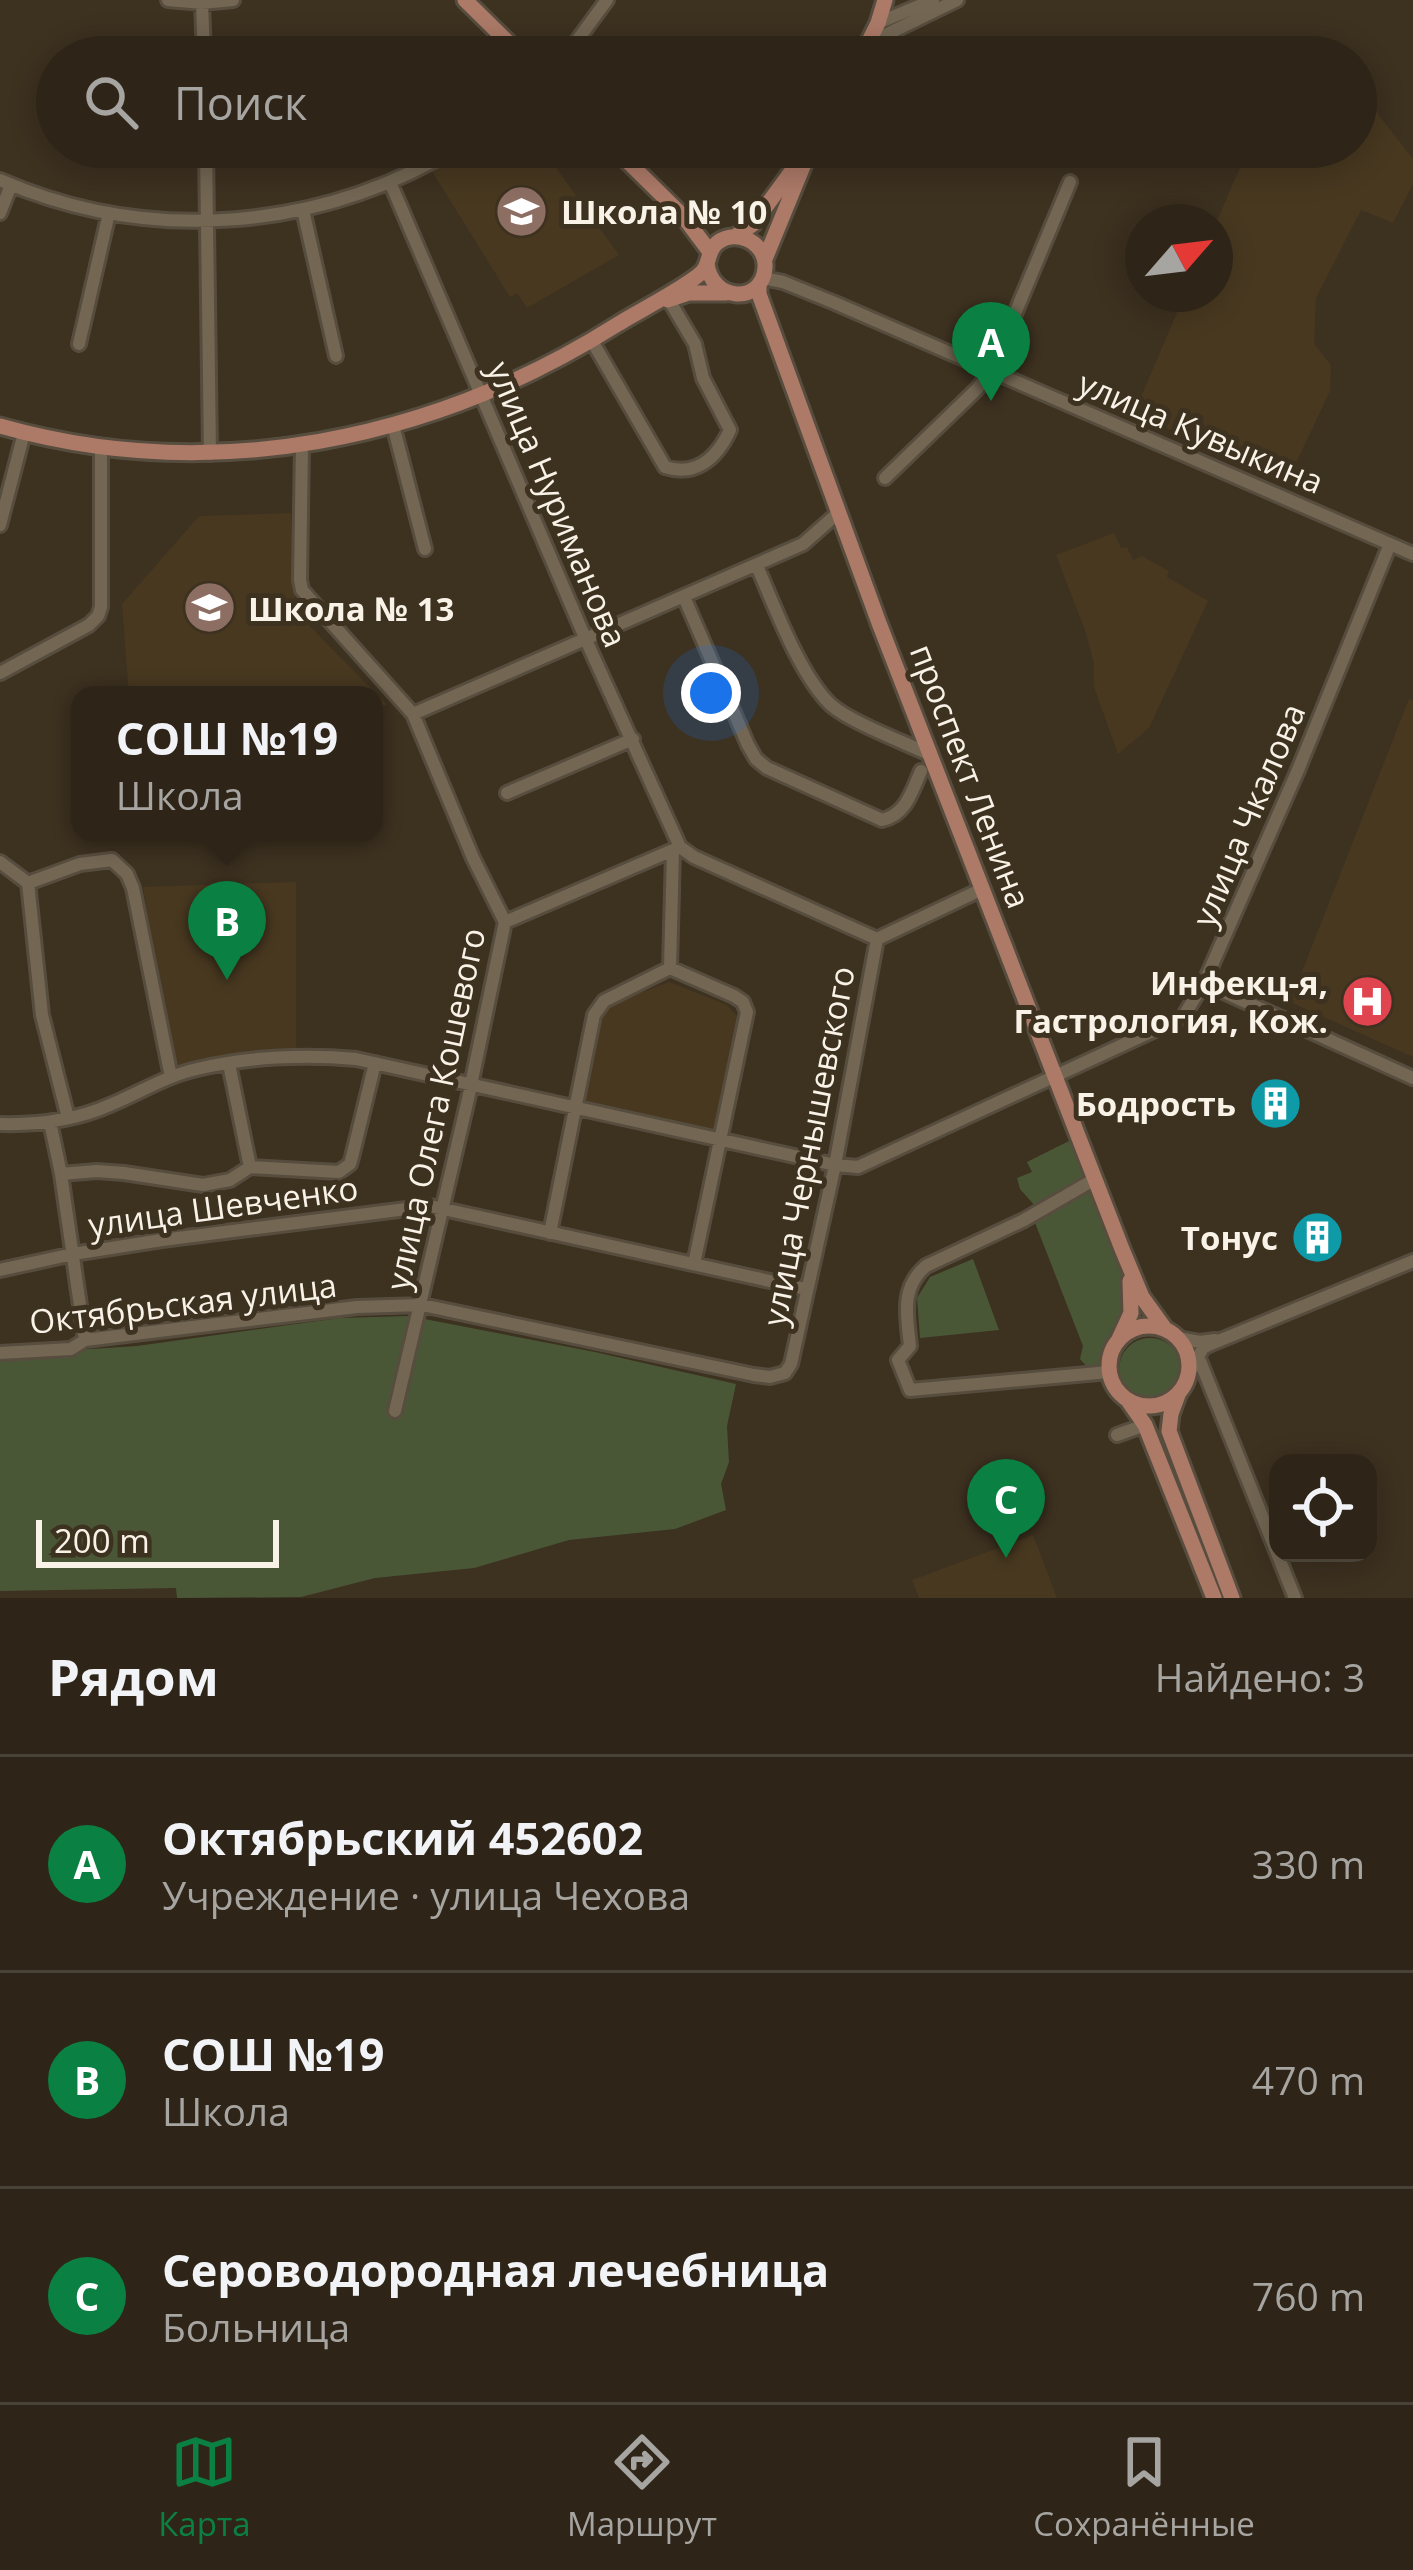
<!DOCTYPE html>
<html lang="ru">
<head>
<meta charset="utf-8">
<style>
  :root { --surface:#2e2518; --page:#3a3125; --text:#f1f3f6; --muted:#a7a5a2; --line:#494237; --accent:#0b8043 }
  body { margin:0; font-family:"Open Sans",sans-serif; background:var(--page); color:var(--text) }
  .controls { position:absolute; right:36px; bottom:36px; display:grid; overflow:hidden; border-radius:24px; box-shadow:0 6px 30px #0003 }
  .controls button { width:108px; height:108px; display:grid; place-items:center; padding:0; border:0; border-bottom:3px solid var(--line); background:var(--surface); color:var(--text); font:60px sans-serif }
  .compass { position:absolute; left:1125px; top:204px; width:108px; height:108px; border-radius:50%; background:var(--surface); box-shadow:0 6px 30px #0003; rotate:62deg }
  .scale { position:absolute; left:36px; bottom:30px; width:243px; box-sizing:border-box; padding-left:12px; border:6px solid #f9f2e7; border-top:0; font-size:33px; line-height:42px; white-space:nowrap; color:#f9f2e7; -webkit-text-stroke:9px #3d3120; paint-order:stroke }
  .you { position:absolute; left:711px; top:693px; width:42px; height:42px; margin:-30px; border:9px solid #fff; border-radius:50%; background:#1a73e8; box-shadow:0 0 0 18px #1a73e833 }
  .badge { display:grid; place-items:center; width:78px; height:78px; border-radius:50%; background:var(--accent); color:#fff; font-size:39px; font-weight:700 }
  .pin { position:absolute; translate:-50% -99px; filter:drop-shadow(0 3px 6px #0008) }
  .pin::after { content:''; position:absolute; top:63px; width:42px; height:36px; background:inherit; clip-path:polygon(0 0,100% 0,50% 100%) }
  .popup { position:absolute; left:71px; top:686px; width:312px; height:156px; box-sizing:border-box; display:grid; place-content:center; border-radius:24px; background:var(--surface); filter:drop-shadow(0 3px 9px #0005); font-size:39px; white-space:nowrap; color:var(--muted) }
  .popup b { font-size:45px; color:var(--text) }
  .popup::after { content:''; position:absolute; left:50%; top:100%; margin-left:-24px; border:24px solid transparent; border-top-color:var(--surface) }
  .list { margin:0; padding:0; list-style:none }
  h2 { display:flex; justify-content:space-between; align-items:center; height:156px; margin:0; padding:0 48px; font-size:51px }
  h2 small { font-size:39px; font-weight:400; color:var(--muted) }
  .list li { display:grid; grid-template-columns:78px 1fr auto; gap:36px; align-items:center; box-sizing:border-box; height:216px; padding:0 48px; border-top:3px solid var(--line) }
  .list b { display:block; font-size:45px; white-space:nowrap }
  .list p { margin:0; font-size:39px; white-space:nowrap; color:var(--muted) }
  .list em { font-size:39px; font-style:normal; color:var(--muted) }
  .icon { flex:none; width:66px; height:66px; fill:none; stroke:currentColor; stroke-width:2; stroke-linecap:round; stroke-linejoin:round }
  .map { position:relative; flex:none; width:1413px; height:1598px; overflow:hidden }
  .search { position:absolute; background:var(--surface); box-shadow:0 6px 30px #0003; left:36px; right:36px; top:36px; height:132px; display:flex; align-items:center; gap:30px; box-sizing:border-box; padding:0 42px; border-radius:66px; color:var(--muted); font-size:45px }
  .sheet { height:804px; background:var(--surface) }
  nav { display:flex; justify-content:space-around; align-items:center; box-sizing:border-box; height:168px; border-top:3px solid var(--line); background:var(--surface); font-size:33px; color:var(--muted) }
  nav a { display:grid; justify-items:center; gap:6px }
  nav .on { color:var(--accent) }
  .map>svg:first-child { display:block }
</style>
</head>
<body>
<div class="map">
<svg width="1413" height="1598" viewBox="0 0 1413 1598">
  <rect width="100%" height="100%" fill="#3d3120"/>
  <path fill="#483820" d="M1356 86 1413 159V184L1393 223 1361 210 1316 298 1314 344 1331 365 1330 391 1286 484 1134 413 1185 294H1215V225L1249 147H1356Z
    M466 147H541L619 255 527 308 517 293 510 297 430 168Z
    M291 513 296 612 387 705H374V695H129L122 604 199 516Z
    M1114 533 1121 548 1127 547 1133 560 1142 556 1169 571 1167 577 1208 601 1149 728 1118 754 1094 687V664L1086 633 1056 555Z
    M1409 699 1413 701V1057L1290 1002Z
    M296 882V1054L240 1055 173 1069 143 887Z
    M669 982 727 1005 738 1017 740 1031 719 1132 580 1101 598 1019 608 1005Z
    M1033 1535 1057 1598H919L912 1580Z"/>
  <path fill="#4a5737" d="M1073 1139 1086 1174 1077 1185 1036 1207 1020 1189 1017 1178 1032 1172 1027 1162Z
    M1093 1192 1128 1285 1121 1327 1106 1342 1103 1366 1089 1369 1080 1359 1083 1346 1034 1220 1081 1193Z
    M973 1259 999 1330 920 1338 917 1298 930 1277Z
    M409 1316 595 1352 736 1384 727 1426 729 1462 721 1484 726 1510 675 1529 569 1540 474 1568 375 1578 301 1597 177 1598 176 1588 0 1591V1355L137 1346 340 1318Z
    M1119 1369a31 31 0 1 1 62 0a31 31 0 1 1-62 0Z"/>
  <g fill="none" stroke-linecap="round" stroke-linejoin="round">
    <defs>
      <path id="minor" d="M168 0 202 3 233 0
        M202 3 204 57
        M878 23 933 0
        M869 43 957 0
        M565 57 607 0
        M206 147 210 454
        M0 180C149 245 319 231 458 147
        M390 182 586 640 680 847
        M303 210 336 356
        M0 213 11 185
        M763 278 783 282 835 303 1413 554
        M592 341 665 467C696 477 717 458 730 430L703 378 695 344 669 300
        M79 344 109 213
        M393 425 425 549
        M302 444 300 580 302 590 413 714 473 858 505 922 468 1099 395 1411
        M885 478 977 389 991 371 1070 182
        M0 525 24 433
        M757 566C774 605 800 676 831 705 850 722 906 743 931 755
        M684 597 748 745 756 759 767 768 882 820C906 815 912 791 921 771
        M0 673 89 625 98 616 101 607V447
        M413 714 803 544 838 513
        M507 793 633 739
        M680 847 694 857 877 939
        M0 862 28 883
        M28 883 80 864 112 860 127 874 133 888 171 1077
        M28 883 42 1015 68 1118
        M505 922 680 847
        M877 939 978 891
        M670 968 673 851
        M1204 983 1413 1078
        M229 1064 250 1167
        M50 1122 61 1174 85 1340
        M0 1124C37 1125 76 1120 110 1105 139 1093 166 1076 197 1069 246 1057 305 1054 356 1059L835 1165 858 1167 1183 1017 1204 983 1298 770 1390 544
        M61 1174 97 1171 124 1173 203 1185 230 1180 250 1167 339 1172 350 1164 352 1157 375 1063
        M1095 1179 1024 1220 926 1266C900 1288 907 1316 910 1346L898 1360 910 1390 1109 1372
        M550 1233 594 1015 604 1001 670 968 734 996 743 1002 747 1012 694 1264
        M0 1270 73 1254 162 1240 430 1206 806 1289
        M1178 1338 1200 1342 1215 1340
        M0 1353 71 1349 85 1340 357 1307 422 1305 754 1375 770 1377 785 1373 791 1364 835 1165 877 939
        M1198 1356 1295 1598
        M1189 1374 1203 1348 1211 1344 1413 1261
        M1117 1435 1145 1425"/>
      <path id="major" d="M465 0 523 57
        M861 57 878 23 885 0
        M613 147 683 216 710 252
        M736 236 753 224 797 164
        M765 259 811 147
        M759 284V294L879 623 1122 1249 1142 1297 1165 1329
        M668 300 689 293H726
        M0 426C212 486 433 441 618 324 637 312 690 285 703 271 709 263 708 254 714 246 732 226 767 241 765 268 762 305 711 302 707 263
        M1109 1366a40 40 0 1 1 80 0a40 40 0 1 1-80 0Z
        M1119 1339 1131 1313 1130 1281
        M1178 1395 1171 1414 1169 1431 1232 1598
        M1129 1402 1145 1425 1214 1598"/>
    </defs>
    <use href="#minor" stroke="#574d3e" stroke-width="18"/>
    <use href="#major" stroke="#574d3e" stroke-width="21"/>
    <use href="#minor" stroke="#736653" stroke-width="12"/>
    <use href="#major" stroke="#ad7a68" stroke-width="15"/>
  </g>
  <defs>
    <symbol id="school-disc" viewBox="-11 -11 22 22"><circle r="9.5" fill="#8d6e63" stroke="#3d3120"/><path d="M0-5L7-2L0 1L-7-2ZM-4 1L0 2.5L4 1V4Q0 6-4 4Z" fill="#fff"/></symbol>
    <symbol id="hospital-disc" viewBox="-11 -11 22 22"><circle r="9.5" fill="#e0444e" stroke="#3d3120"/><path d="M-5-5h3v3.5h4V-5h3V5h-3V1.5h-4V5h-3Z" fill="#fff"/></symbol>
    <symbol id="building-disc" viewBox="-11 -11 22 22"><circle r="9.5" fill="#0f9aa8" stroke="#3d3120"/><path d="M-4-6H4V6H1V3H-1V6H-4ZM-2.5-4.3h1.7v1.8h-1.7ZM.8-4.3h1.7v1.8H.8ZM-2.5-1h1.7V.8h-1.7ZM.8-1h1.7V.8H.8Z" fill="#fff"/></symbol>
  </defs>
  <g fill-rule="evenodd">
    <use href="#school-disc" x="492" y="182" width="59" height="59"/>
    <use href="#school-disc" x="180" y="578" width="59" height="59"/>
    <use href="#hospital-disc" x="1338" y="972" width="59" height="59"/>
    <use href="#building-disc" x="1246" y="1074" width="59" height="59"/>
    <use href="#building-disc" x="1288" y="1208" width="59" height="59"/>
  </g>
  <g text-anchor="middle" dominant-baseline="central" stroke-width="10" stroke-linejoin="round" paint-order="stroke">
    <g font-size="33" font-weight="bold" fill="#f9f2e7" stroke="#3d3120" text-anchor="end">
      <text x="561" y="211" text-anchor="start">Школа № 10</text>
      <text x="248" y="608" text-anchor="start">Школа № 13</text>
      <text x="1328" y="982">Инфекц-я,<tspan x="1328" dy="38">Гастрология, Кож.</tspan></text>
      <text x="1236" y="1103">Бодрость</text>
      <text x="1278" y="1237">Тонус</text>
    </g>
    <g font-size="33" fill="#f9f2e7" stroke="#3d3120">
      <text transform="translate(1201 432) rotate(23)">улица Кувыкина</text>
      <text transform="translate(558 504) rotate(67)">улица Нуриманова</text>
      <text transform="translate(971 776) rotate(69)">проспект Ленина</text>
      <text transform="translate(1248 815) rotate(-67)">улица Чкалова</text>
      <text transform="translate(435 1109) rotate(-78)">улица Олега Кошевого</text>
      <text transform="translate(808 1146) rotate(-79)">улица Чернышевского</text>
      <text transform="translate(223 1206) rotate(-8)">улица Шевченко</text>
      <text transform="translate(183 1303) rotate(-7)">Октябрьская улица</text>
    </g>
  </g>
</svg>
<div class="controls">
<button><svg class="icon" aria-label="locate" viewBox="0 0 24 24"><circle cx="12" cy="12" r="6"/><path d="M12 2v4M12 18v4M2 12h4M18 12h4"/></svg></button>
</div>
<svg class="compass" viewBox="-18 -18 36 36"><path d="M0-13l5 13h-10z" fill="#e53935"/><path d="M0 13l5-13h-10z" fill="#a7a5a2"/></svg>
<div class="scale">200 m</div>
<div class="you"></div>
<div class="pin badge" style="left:991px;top:401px">A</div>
<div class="pin badge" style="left:227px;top:980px">B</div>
<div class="popup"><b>СОШ №19</b>Школа</div>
<div class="pin badge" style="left:1006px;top:1558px">C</div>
<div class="search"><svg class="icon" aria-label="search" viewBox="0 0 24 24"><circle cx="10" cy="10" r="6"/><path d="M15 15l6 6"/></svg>Поиск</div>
</div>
<section class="sheet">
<h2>Рядом<small>Найдено: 3</small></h2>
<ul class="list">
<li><span class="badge">A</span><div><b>Октябрьский 452602</b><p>Учреждение · улица Чехова</p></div><em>330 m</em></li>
<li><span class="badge">B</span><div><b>СОШ №19</b><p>Школа</p></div><em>470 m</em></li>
<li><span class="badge">C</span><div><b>Сероводородная лечебница</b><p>Больница</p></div><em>760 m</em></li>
</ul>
</section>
<nav>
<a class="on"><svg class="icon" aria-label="map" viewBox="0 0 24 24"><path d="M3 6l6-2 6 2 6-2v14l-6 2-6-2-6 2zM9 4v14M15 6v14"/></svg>Карта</a>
<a><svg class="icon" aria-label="directions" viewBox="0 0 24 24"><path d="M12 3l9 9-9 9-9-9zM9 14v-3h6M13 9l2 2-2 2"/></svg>Маршрут</a>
<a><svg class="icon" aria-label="saved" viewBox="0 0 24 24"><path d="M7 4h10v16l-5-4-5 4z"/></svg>Сохранённые</a>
</nav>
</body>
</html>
